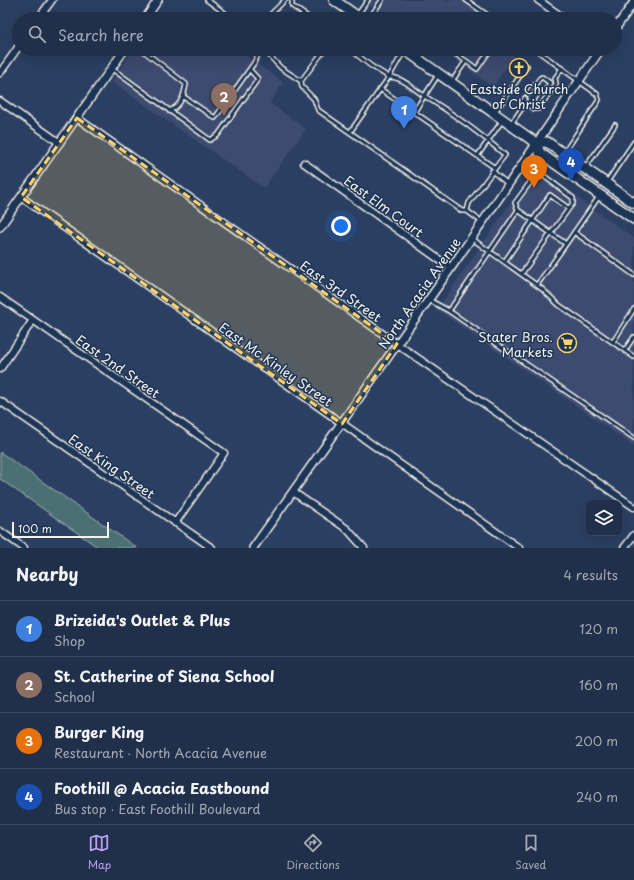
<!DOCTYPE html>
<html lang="en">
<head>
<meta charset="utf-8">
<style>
  :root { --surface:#202f4a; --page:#2d3b54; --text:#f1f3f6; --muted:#a2a9b5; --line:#3d4a62; --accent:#bca0f2 }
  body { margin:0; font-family:"Playpen Sans",sans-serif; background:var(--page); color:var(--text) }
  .controls { position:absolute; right:12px; bottom:12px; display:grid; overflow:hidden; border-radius:8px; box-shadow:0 4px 16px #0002 }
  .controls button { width:36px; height:36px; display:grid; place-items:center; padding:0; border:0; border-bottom:1px solid var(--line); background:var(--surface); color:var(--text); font:20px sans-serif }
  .scale { position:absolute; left:12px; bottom:10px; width:97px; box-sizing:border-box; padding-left:4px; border:2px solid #f4f1e8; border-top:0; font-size:11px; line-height:14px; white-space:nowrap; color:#f4f1e8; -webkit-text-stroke:3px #1d3557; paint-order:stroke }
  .you { position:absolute; left:341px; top:226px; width:14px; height:14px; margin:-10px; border:3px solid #fff; border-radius:50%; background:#1a73e8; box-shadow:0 0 0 6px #1a73e833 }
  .badge { display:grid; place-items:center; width:26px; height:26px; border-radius:50%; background:var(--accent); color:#fff; font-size:13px; font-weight:700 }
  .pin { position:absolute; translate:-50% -33px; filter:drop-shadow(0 1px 2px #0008) }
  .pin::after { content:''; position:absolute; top:21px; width:14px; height:12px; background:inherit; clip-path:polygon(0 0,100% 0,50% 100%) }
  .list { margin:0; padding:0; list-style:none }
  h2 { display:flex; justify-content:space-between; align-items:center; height:52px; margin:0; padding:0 16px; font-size:17px }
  h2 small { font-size:13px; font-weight:400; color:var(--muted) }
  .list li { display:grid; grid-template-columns:26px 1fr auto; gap:12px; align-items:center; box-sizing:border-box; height:56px; padding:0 16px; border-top:1px solid var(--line) }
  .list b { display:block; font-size:15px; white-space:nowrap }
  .list p { margin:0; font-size:13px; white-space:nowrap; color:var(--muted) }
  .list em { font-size:13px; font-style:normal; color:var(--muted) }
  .icon { flex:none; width:22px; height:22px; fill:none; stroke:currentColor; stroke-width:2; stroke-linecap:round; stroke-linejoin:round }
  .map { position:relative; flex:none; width:634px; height:548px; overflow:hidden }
  .search { position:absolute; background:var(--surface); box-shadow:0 4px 16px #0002; left:12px; right:12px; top:12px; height:44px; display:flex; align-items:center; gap:10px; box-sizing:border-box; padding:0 14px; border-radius:22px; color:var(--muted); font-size:15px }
  .sheet { height:276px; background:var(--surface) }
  nav { display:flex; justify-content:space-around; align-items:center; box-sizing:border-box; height:56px; border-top:1px solid var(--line); background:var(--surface); font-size:11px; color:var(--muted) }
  nav a { display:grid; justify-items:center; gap:2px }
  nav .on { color:var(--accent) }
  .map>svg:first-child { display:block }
</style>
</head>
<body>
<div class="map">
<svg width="634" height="548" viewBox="0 0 634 548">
  <rect width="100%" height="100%" fill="#2b3f62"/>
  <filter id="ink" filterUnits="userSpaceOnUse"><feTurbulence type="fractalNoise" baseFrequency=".025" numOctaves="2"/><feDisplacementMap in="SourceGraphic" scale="8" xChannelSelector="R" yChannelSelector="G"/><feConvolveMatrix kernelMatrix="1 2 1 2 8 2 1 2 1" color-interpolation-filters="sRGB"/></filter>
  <g filter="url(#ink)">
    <path fill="#3c4b6f" d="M363 0H471L498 19H398L393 16 390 19Z
      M134 49H241L240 52 283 82 270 103 306 129 264 188 112 82Z
      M440 49H518L493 87Z
      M536 171 542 172 634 238V446L437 310 507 208Z"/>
    <path fill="#4b7073" stroke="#a0b0ae" d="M0 452 137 548H99L0 479Z"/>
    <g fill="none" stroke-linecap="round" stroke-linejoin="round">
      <defs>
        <path id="service" d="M207 0 233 19
          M292 0V6L311 19
          M466 0 493 19
          M358 14 368 0
          M266 19 285 0
          M369 19 382 0
          M141 49 186 84C184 96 181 106 169 111
          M263 49 281 68 301 81 325 49
          M350 49 371 66 389 77 404 51
          M456 49 454 53 466 61
          M535 49 597 94 599 100 564 153
          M111 68 210 140 218 135 258 79 250 70
          M301 81 302 87 314 99 318 110 462 211H467
          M452 81 466 61 477 69 488 53 483 49
          M380 89 414 112 438 75
          M528 94 540 78 542 77 550 83 538 102 541 106
          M184 97 215 118 254 63 261 49
          M525 98 523 102 534 109H538L556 84 555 78 562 68
          M414 112 495 168
          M495 112 527 66
          M511 124 525 104
          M350 132 389 77C402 77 412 88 423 95 452 113 479 132 505 155L469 203 467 211 482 222
          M478 155 502 121
          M585 168 615 125
          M492 171 508 184
          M607 182 634 142
          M518 210 515 203 537 173 544 176 573 198V203L522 273
          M574 232 634 275
          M471 238 542 289 559 305 634 357
          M505 261 550 195 568 208
          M537 285 566 244
          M429 300 449 311 634 438
          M449 311 518 210 566 244 600 195
          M613 342 634 309
          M625 350 634 337"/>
        <path id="minor" d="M538 0 565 19
          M38 19 52 0
          M0 73 19 46
          M0 101 60 143
          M77 118 397 344 634 507
          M304 163 451 268
          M21 197 519 548
          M0 297 224 453 175 523
          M0 369 33 320
          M0 401 212 548
          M293 492 347 529 364 548
          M0 531 24 548
          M624 548 634 535"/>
        <path id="tertiary" d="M145 19 158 0
          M615 29 634 2
          M0 227 125 49
          M253 548 451 268 601 49"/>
        <path id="primary" d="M334 0 361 19
          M404 49 536 143 540 153 634 219
          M536 143 547 142 634 203"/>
      </defs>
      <use href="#service" stroke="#f4f1e8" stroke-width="6"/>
      <use href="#minor" stroke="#f4f1e8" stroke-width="9"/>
      <use href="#tertiary" stroke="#f4f1e8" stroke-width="10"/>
      <use href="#primary" stroke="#f4f1e8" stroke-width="12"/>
      <use href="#service" stroke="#1d3557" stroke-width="3"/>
      <use href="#minor" stroke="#1d3557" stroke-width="6"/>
      <use href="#tertiary" stroke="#1d3557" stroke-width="7"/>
      <use href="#primary" stroke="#1d3557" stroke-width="9"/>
    </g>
  </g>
  <path fill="#ffd166" fill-opacity="0.2" stroke="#ffd166" stroke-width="3" stroke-dasharray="8 5" stroke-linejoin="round" d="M77 118 397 344 342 424 21 197Z"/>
  <defs>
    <symbol id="church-ring" viewBox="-11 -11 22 22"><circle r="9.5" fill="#1d3557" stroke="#ffd166" stroke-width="1.5"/><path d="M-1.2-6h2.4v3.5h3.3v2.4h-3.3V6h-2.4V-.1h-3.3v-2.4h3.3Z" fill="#ffd166"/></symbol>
    <symbol id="supermarket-ring" viewBox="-11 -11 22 22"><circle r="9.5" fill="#1d3557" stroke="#ffd166" stroke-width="1.5"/><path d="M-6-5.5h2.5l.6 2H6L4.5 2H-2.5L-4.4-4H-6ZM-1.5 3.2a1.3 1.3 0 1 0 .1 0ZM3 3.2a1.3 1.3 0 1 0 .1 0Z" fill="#ffd166"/></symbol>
  </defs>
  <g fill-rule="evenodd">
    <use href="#church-ring" x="508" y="57" width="22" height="22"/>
    <use href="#supermarket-ring" x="556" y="332" width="22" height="22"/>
  </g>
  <g text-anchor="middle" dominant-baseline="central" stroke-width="3" stroke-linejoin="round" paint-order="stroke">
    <g font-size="13" fill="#f4f1e8" stroke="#1d3557">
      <text x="519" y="88">Eastside Church<tspan x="519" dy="15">of Christ</tspan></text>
      <text x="553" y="336" text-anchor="end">Stater Bros.<tspan x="553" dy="15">Markets</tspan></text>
    </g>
    <g font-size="13" fill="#f4f1e8" stroke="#1d3557">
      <text transform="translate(384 206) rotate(36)">East Elm Court</text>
      <text transform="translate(341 291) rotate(35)">East 3rd Street</text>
      <text transform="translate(419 293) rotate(-55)">North Acacia Avenue</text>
      <text transform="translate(276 364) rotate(35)">East Mc Kinley Street</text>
      <text transform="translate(118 366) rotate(35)">East 2nd Street</text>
      <text transform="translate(112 466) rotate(35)">East King Street</text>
    </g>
  </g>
</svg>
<div class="controls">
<button><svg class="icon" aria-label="layers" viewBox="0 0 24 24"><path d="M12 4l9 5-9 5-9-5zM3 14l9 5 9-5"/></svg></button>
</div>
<div class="scale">100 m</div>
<div class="you"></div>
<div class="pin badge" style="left:404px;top:129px;background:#3f7fe0">1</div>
<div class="pin badge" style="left:224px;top:116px;background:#8d6e63">2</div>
<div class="pin badge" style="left:534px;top:188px;background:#e8710a">3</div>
<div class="pin badge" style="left:571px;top:181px;background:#1a4fb4">4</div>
<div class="search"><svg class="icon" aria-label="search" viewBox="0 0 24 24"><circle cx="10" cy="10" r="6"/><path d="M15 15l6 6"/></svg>Search here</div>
</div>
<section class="sheet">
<h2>Nearby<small>4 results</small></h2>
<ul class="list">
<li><span class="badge" style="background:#3f7fe0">1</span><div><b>Brizeida's Outlet &amp; Plus</b><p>Shop</p></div><em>120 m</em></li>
<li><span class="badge" style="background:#8d6e63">2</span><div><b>St. Catherine of Siena School</b><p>School</p></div><em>160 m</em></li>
<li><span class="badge" style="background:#e8710a">3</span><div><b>Burger King</b><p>Restaurant · North Acacia Avenue</p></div><em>200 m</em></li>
<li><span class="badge" style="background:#1a4fb4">4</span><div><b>Foothill @ Acacia Eastbound</b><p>Bus stop · East Foothill Boulevard</p></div><em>240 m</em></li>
</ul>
</section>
<nav>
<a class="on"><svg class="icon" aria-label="map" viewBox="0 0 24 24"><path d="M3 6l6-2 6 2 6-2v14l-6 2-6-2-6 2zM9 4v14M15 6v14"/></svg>Map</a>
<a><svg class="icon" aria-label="directions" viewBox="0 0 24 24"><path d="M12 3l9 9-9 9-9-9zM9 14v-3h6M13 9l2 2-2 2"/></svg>Directions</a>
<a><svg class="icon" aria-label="saved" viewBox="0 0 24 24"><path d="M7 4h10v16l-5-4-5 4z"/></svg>Saved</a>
</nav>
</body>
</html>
